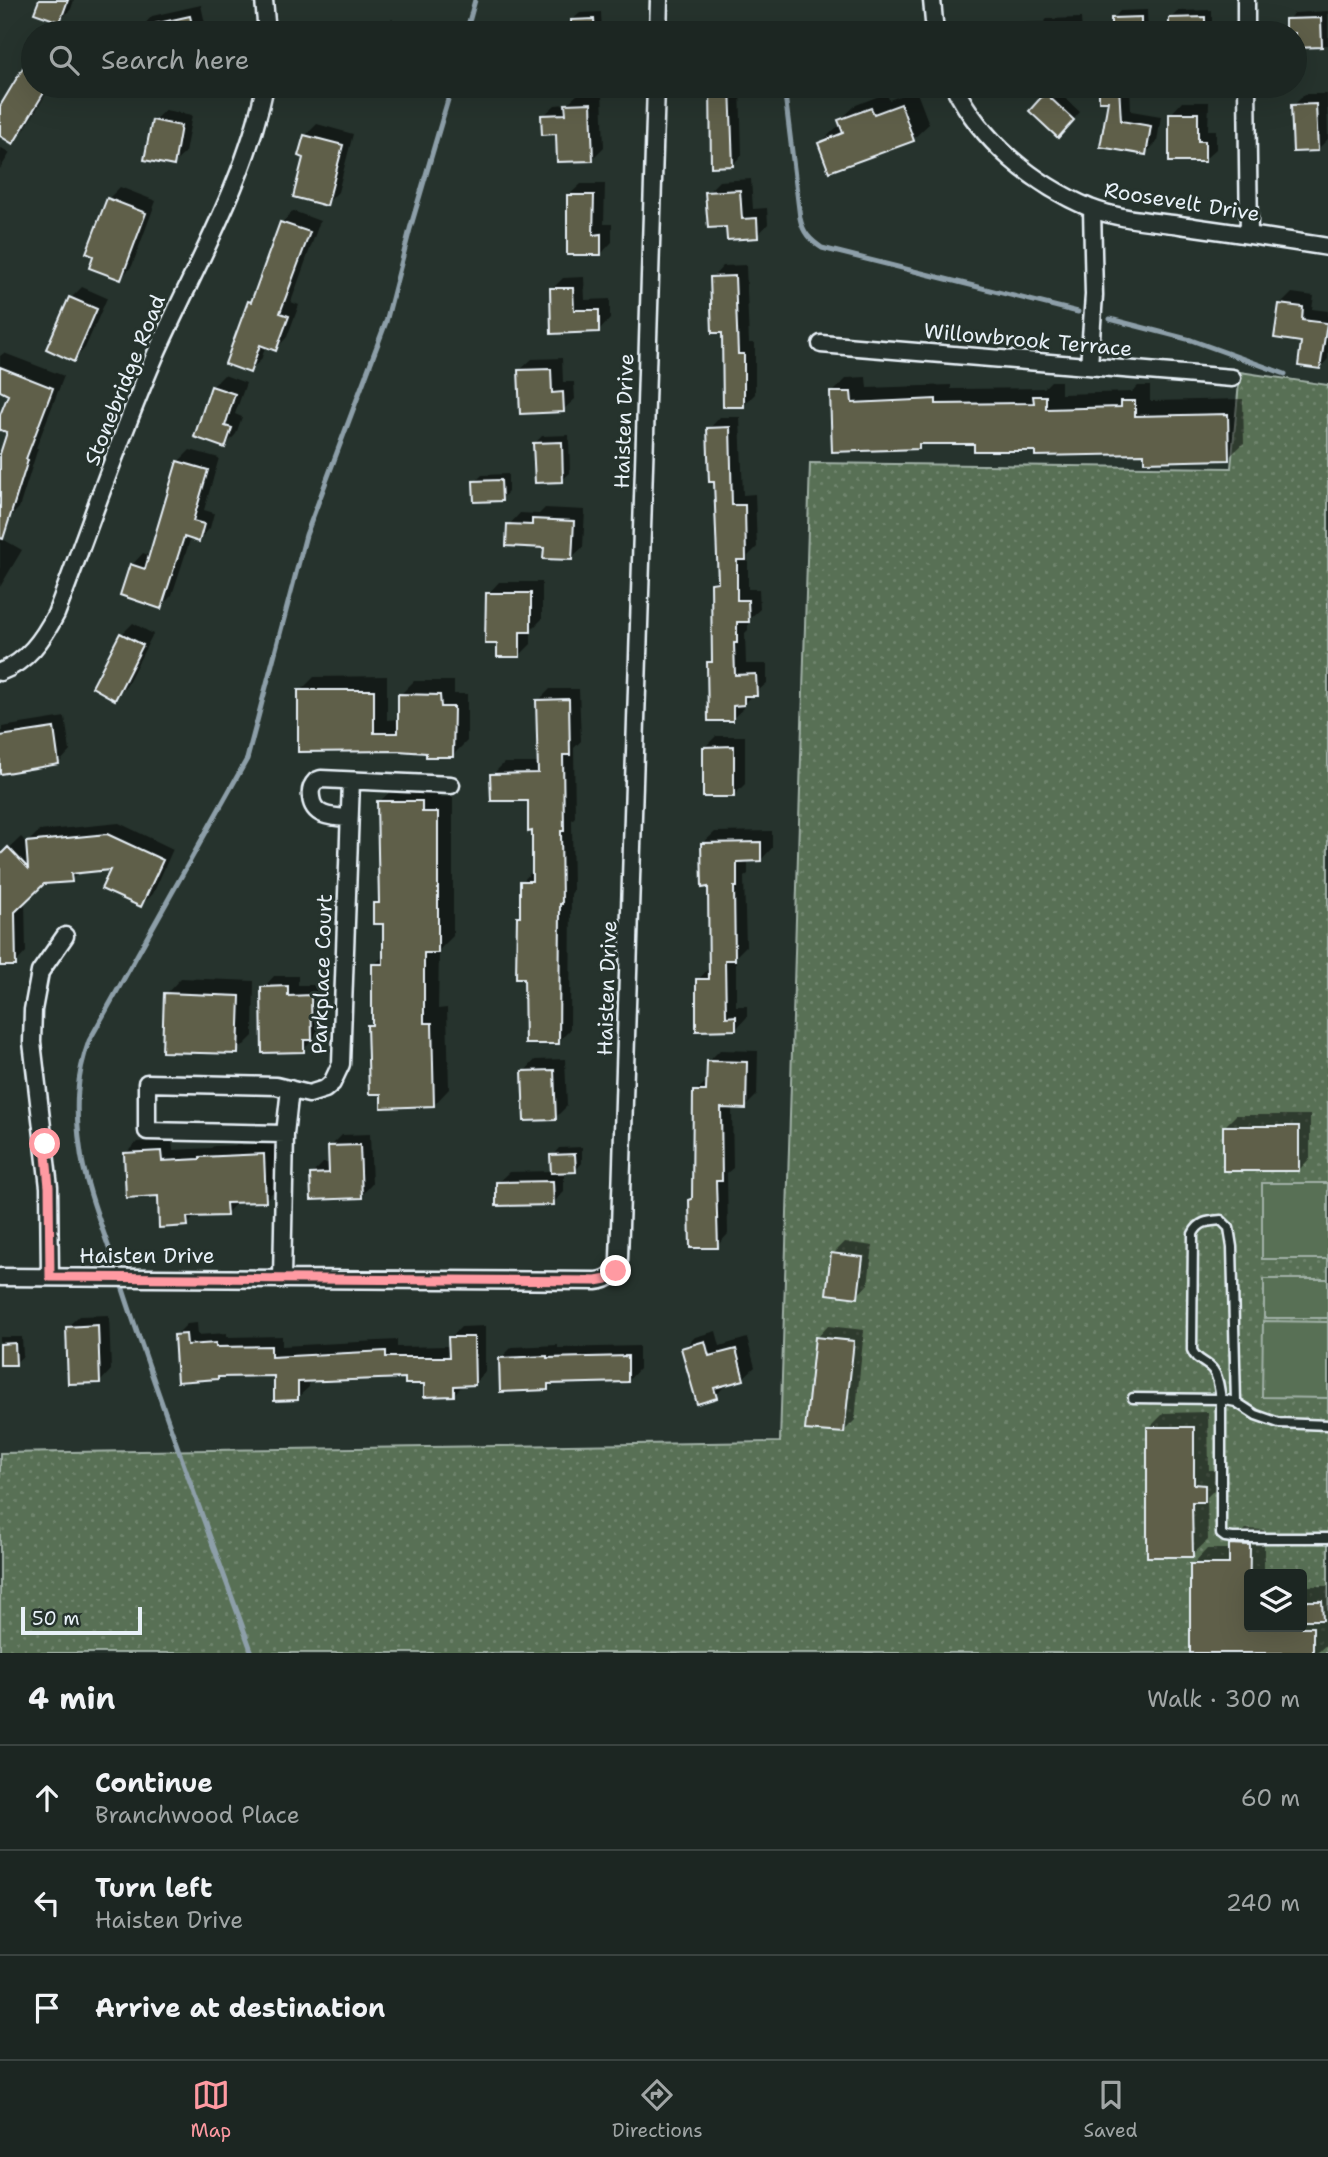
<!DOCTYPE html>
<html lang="en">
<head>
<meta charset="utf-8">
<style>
  :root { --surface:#1c2622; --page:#252e2a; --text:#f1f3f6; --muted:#a0a5a5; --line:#3a4340; --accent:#ff9aa2 }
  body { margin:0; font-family:"Shantell Sans",sans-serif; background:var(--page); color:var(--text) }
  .controls { position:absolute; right:21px; bottom:21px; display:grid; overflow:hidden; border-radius:7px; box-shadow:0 7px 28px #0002 }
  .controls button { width:63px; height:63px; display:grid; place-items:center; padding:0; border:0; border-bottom:2px solid var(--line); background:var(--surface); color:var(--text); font:35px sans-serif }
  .scale { position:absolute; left:21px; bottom:18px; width:121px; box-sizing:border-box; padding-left:7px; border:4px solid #e8f1f8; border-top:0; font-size:19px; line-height:24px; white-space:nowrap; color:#e8f1f8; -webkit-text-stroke:5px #26332d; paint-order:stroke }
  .stop { position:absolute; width:21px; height:21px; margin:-16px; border:5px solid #ff9aa2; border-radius:50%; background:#fff }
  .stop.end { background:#ff9aa2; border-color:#fff; box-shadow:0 2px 7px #0008 }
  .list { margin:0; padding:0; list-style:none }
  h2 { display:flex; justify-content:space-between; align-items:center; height:91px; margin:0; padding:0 28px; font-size:30px }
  h2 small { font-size:23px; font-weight:400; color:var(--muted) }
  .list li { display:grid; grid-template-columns:46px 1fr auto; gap:21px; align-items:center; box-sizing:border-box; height:105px; padding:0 28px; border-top:2px solid var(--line) }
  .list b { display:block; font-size:26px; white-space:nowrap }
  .list p { margin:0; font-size:23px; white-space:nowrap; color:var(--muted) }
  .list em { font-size:23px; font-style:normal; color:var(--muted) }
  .icon { flex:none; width:38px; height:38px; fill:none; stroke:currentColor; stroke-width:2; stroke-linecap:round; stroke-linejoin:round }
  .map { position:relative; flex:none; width:1328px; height:1653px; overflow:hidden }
  .search { position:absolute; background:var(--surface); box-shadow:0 7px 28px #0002; left:21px; right:21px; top:21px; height:77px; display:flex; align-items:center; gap:18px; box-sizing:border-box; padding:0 24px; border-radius:38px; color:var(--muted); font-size:26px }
  .sheet { height:406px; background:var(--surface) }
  nav { display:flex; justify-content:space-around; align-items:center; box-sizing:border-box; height:98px; border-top:2px solid var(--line); background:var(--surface); font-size:19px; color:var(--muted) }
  nav a { display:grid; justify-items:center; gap:4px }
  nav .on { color:var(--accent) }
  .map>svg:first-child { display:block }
</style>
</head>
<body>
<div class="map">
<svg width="1328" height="1653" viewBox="0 0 1328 1653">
  <defs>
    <pattern id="green-dots" width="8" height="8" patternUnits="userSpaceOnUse" patternTransform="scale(1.75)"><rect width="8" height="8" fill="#587055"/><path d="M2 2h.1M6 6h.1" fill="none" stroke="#70856e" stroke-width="1.8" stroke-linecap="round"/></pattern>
  </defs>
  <rect width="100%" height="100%" fill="#26332d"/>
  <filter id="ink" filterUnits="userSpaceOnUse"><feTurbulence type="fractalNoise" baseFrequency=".0143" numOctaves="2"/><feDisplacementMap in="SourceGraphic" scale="14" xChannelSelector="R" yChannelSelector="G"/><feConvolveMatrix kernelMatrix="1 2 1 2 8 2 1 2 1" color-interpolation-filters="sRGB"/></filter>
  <g filter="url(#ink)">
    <path fill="url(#green-dots)" stroke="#a0b0a6" stroke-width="2" fill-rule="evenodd" d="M1240 372 1328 385V1653H0V1453L780 1442 810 463 1231 468ZM1249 1574H1302V1627H1249Z"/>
    <path fill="#587055" stroke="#a0b0a6" stroke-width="2" d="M1262 1183H1328V1259H1262Z
      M1264 1279H1328V1318H1264Z
      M1263 1321 1328 1322V1398L1262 1397Z"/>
    <path fill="#0007" d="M40 0H74L71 9 60 20Z
      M201 5 207 33H142L141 28 152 16Z
      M1147 10 1148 33H1113V19L1120 11Z
      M1212 10V33H1171L1170 19 1178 11Z
      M1328 11V45L1295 46V33H1287V20L1294 13Z
      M601 12 602 33H573L572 20 580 13Z
      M1081 18 1082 33H987L995 24 1044 22 1047 19Z
      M392 19 408 33H378Z
      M896 27V33H820L825 28Z
      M33 57V86H51L24 130 12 141 0 134V109Z
      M711 86H740L742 155 733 164 713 165Z
      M1100 86H1130L1131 111 1161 116 1157 142 1146 153 1102 146 1110 99H1101Z
      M1053 87 1080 112 1066 128 1032 110Z
      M916 90 929 124 913 139 830 170 820 143 836 128 842 125 840 120 856 105 887 93 889 100Z
      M602 92 604 147 592 159 557 132 543 116 555 105 567 104 579 93Z
      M1305 94H1327L1328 139 1317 150 1293 106Z
      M1182 102H1209L1208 130H1216V149L1204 160 1171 114Z
      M165 110 192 115 185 153 173 164 153 121Z
      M317 124 353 134 338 192 326 204 305 156V136Z
      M0 147 10 153 0 169Z
      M751 179 753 209 767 208 768 224 757 236 727 225 707 193 719 181Z
      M581 184H605L604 224H612V242L601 254 569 195Z
      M120 187 156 201 132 266 121 278 108 199Z
      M293 211 320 221 291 302 299 305 287 337 276 349 266 345 261 360 249 371 250 302 255 297 282 223Z
      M746 265 749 343H755V394L744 405 723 331 712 278 723 266Z
      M584 277 585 300 610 299V319L599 331 553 332 552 289 563 278Z
      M82 287 107 298 85 348 74 360 71 298Z
      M1292 293 1314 296 1312 309 1328 311V359L1320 368 1280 305Z
      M4 353 64 376 36 448H38L19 508 8 519 0 517V451L2 452 9 431 0 428V419L10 394 0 390V356Z
      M562 358 563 382H574L575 399 563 410 520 370 532 359Z
      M224 375 246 383 235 414 242 417 236 434 225 446 212 387Z
      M866 377 867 388 951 385V389L1044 388 1051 381H1061V394L1132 392 1138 386H1150V401L1243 399 1244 443 1228 458 1146 452 1036 449 976 442 922 443 918 447 832 393 847 378Z
      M720 417H740L743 495 755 494 757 547 748 556V589H759L760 609 748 620V630L745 633 746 664H767V683L744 703V708L732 719 709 662 714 657 712 583 719 576 716 480 709 429Z
      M569 435 570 473 562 480 535 443 542 436Z
      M190 450 219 458 204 510 214 513 210 528 199 540 191 537 172 595 161 607 132 565 143 553 151 556 179 461Z
      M508 474V492L501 499 475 482 482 475Z
      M545 508 585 510 583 547 571 558 509 525 520 513 539 514Z
      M1 538 22 550 0 587V539Z
      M499 582H542V619L531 630V644L519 656 498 643 488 594Z
      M133 623 153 634 126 686 114 697 122 634Z
      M387 676V720L400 719V695L414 681H454V694H467V741L453 755 398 749 300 691 314 677Z
      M550 689H579L581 741 574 748 575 817 572 820 573 891 571 894 570 1030 558 1042 526 977 518 917 522 913V882L534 869 533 830 530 799 492 775 504 763H539L538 701Z
      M65 717 70 751 59 763 0 772 2 727Z
      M716 736H745V784L734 795 705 747Z
      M436 786 437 797H453V936L439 950 438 1009 447 1008 449 1089 434 1105 382 1092 369 1025 374 1021V965L385 955V923L375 903 381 898 379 802 395 787Z
      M119 823 173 849 153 894 141 905 113 868 80 871 71 880 43 883 25 899 26 952 15 964H0V857L21 837 27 843 39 831Z
      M772 831V848L761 860H748V874L744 877 746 946 736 956V1006H747V1017L736 1029H698V980L709 968V886L703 843 715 832Z
      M274 976H298V985H322L323 1027 303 1050 263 988Z
      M181 978 254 981 253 1036 237 1052 166 994Z
      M720 1050 758 1051 757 1095 745 1107H732L733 1168 727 1173 728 1234 717 1246 694 1197 695 1092 708 1080V1062Z
      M565 1059 567 1106 555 1118 524 1072 535 1060Z
      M1236 1115H1310V1158L1299 1170 1225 1126Z
      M370 1134 372 1184 361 1196 311 1175 323 1163H331L330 1147 342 1135Z
      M172 1140 173 1150 211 1148 214 1146 275 1144 276 1189 265 1200 238 1201 226 1214 196 1215 187 1225 125 1154 137 1142Z
      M582 1147V1163L575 1171H564V1192L553 1203 497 1183 509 1172 552 1171V1156L559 1148Z
      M845 1242 873 1246 868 1284 857 1296 833 1254Z
      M109 1315 111 1370 100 1382 67 1327 79 1316Z
      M197 1323 198 1335 227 1333V1337L282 1336V1346L397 1340V1347L450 1346V1338L461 1327 485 1326V1372L474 1384H464L453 1395 406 1376 309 1380V1387L297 1398 275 1374 220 1376 218 1377 176 1335 187 1324Z
      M828 1326 864 1330 855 1420 843 1432 817 1338Z
      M716 1331 720 1346 747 1338 755 1367 743 1378 727 1383 716 1396 683 1349 695 1337Z
      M0 1337H22L23 1356 15 1363H0Z
      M558 1345V1348L639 1346V1369L628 1381 554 1382 548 1388 501 1358 512 1347Z
      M1208 1412 1209 1470H1220V1484L1207 1497 1208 1540 1192 1555 1149 1428 1164 1413Z
      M1246 1529 1264 1530V1574H1249V1627H1302V1586H1328V1643L1317 1653H1192V1565L1207 1549H1230V1545Z"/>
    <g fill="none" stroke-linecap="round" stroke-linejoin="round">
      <path stroke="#8d9fa9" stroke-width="5" d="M466 33 475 0
        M784 86 800 218C803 233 810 240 822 248L1078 312
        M1110 319 1191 340 1285 374
        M252 1653C208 1530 161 1407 121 1283 108 1242 84 1186 80 1146 75 1109 76 1076 89 1041L247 759 306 535 386 322 410 229 452 86"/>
    </g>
    <path fill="#5f5e4a" stroke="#e8f1f8" stroke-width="2" d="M39 0H68L60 22 34 13Z
      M190 16 194 33H136V28Z
      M1141 17V33H1111V18Z
      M1205 17V33H1169V18Z
      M1321 18 1322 47 1295 48V33H1285V19Z
      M594 19 595 33H571V20Z
      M33 51V86H48L13 144 0 136V106Z
      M710 86H730L733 166 711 167Z
      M1099 86H1119L1121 121 1151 126 1146 155 1100 147 1108 101H1099Z
      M1045 93 1074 120 1058 138 1029 111Z
      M591 103 593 161 557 162 556 134 542 135 541 115 566 114 565 104Z
      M901 104 914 141 829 172 818 143 843 133 838 120 871 108 874 114Z
      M1316 104 1318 151 1293 152 1291 105Z
      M1169 113H1198V141H1205V162H1169Z
      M152 120 181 126 174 166 144 160Z
      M304 135 343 145 327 206 293 197 303 158 298 156Z
      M740 190 742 219 757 218 758 238 727 240 726 227 708 228 705 192Z
      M567 195H594L593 235 601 234V255H567Z
      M107 198 146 213 121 280 89 268 93 256 86 253Z
      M280 222 310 232 280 313 289 316 276 351 260 345 250 373 225 364 248 301 251 302Z
      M735 276 738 354H744V407H723L722 333H712L710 277Z
      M550 288H573L574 310H599V332L551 334Z
      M69 297 97 309 74 362 46 349Z
      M1279 304 1303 307 1302 320 1327 323 1320 369 1298 366 1301 342 1274 338Z
      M0 367 53 388 26 459 28 460 3 539 0 538V454L7 432 0 430V415L8 395 0 391Z
      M551 369 552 393 563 392 564 412 520 414 518 370Z
      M211 386 235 394 225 426 232 428 225 448 194 437Z
      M830 392H851L852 403 936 399V404L1034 403 1033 396H1046V409L1121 407V401H1135V416L1228 414 1229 460 1144 462V454L1035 456V451H974V444H919V449L832 452Z
      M730 427 732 505H745L746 560H737V600H748L749 622H737V643H734L735 675 756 674 757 696H744V705L733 706V721H708L707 662H712L711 583 718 582 714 482H709L707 428Z
      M562 442 563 482 535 483 533 443Z
      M177 461 208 470 193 521 204 524 199 542 184 537 161 609 120 595 130 564 145 569Z
      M501 480 502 501 474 502 473 481Z
      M532 519 574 521 572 560 543 559 544 548 506 546 507 524 532 525Z
      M486 593H531V632H520V657H497V644H485Z
      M120 633 143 645 115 700 92 687Z
      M298 690H374V733H398V694L440 695 441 707H454L453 757H426V753L398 751 298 752Z
      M569 699 570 755H563L564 831H561L562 904H560L559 1044H525L524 978H516L517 916H520V881H532V831L528 832V801H491L490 774 538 773 536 700Z
      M54 728 59 764 0 774V736Z
      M734 746V797H703V747Z
      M377 801H422V812H438V953H424V1023H432L434 1106 381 1108V1094H369L367 1025H372V964H383V924H373V903H379Z
      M107 834 163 860 141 907 101 889 110 870 71 874 72 882 44 884 15 912 16 966H0V855L8 847 28 868 26 842Z
      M761 842V861L737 862V887H734L735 960H725L726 1017 736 1016V1030L696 1031V979H709L708 887 702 888 701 843Z
      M288 986V996L311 995 312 1040H304V1052L262 1053 261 987Z
      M164 993 240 996 238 1054 162 1052Z
      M707 1061 747 1062 746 1109 721 1108 722 1181H716L718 1248H690L689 1200 692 1199 693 1091H706Z
      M554 1070 556 1120 524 1121 522 1071Z
      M1223 1126H1299V1171H1223Z
      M360 1145 362 1198 311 1200 310 1174 329 1173 328 1146Z
      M161 1151 162 1161 200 1159V1157L264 1154 266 1202 226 1203 227 1216 187 1217 188 1226 159 1228 158 1196 126 1198 124 1153Z
      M575 1154 576 1172 551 1173 550 1155Z
      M553 1181 554 1205 496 1206V1182Z
      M831 1253 863 1257 858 1298 826 1294Z
      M98 1325 100 1383 68 1384 66 1327Z
      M186 1334 187 1345 216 1343V1347L271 1346V1357L386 1351V1357H449L448 1337H474L475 1385 454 1386V1396L424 1397V1384H405V1378L298 1382V1400L274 1401V1376L218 1377V1379L177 1382 174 1335Z
      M815 1337 854 1341 844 1433 805 1430Z
      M705 1341 709 1356 736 1349 744 1380 714 1388 717 1398 697 1404 681 1348Z
      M15 1343 16 1365H0V1344Z
      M547 1356V1358L628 1356V1382L548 1384V1390L500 1392 499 1358Z
      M1147 1427H1194V1484L1205 1485V1502H1192L1193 1557H1147Z
      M1229 1544 1250 1545 1249 1627H1313V1653H1190V1564H1229Z
      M1302 1601H1322L1323 1620H1302Z"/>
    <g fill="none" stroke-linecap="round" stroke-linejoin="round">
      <defs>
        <path id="service" d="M1133 1398 1221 1399 1236 1402 1256 1415 1279 1423 1328 1425
          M1236 1402 1232 1247 1229 1228 1221 1220C1209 1221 1199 1221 1193 1234L1192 1350C1196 1361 1206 1361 1213 1370 1219 1378 1219 1389 1221 1399V1534L1225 1537 1233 1538H1328"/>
        <path id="minor" d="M264 0 267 33
          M932 0 935 33
          M1246 0V33
          M658 33 659 0
          M954 86C981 141 1033 184 1090 208 1118 219 1151 221 1180 225 1229 232 1279 239 1328 247
          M1247 86 1249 235
          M821 344 1232 378
          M1089 366 1094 295 1092 209
          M0 672C27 662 43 639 56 614 89 528 118 441 155 356 194 268 246 181 265 86
          M348 818C332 817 313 817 311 797 310 790 311 786 316 781L321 779 451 785
          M285 1134 147 1131V1083L276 1086 309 1094 325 1089 332 1083 341 1064 351 781
          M0 1277 596 1281C610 1280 618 1272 619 1259L656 86
          M50 1277 49 1187 32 1042 33 1010 40 972 65 936
          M282 1278 285 1134 290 1089"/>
      </defs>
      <use href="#service" stroke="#e8f1f8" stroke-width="13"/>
      <use href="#minor" stroke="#e8f1f8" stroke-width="21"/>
      <use href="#service" stroke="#26332d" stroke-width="8"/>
      <use href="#minor" stroke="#26332d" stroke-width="16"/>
    </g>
  </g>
  <g fill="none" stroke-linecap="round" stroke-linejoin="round" filter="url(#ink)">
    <path stroke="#ff9aa2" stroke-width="9" d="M45 1144 49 1187 50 1277 596 1281 607 1279 616 1271"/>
  </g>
  <g text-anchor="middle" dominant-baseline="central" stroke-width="6" stroke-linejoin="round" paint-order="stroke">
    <g font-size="21" fill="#e8f1f8" stroke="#26332d">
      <text transform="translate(1182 202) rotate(9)">Roosevelt Drive</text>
      <text transform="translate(1028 340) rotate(5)">Willowbrook Terrace</text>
      <text transform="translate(125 380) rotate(-68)">Stonebridge Road</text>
      <text transform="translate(624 421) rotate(-88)">Haisten Drive</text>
      <text transform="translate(322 974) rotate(-88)">Parkplace Court</text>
      <text transform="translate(607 988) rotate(-88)">Haisten Drive</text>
      <text x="147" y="1256">Haisten Drive</text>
    </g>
  </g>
</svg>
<div class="controls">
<button><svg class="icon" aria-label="layers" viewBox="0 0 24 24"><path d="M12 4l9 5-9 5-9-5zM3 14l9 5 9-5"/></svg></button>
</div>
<div class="scale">50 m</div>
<div class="stop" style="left:45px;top:1144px"></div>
<div class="stop end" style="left:616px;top:1271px"></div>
<div class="search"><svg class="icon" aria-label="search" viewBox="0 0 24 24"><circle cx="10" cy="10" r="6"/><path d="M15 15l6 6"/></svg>Search here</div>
</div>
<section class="sheet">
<h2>4 min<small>Walk · 300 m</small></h2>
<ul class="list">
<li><svg class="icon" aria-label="ahead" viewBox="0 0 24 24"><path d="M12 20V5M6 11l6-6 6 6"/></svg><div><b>Continue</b><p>Branchwood Place</p></div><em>60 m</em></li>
<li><svg class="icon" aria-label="left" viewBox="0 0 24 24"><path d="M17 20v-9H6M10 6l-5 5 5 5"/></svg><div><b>Turn left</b><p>Haisten Drive</p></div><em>240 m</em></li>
<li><svg class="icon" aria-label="arrive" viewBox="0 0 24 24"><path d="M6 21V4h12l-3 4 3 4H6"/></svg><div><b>Arrive at destination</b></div></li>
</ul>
</section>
<nav>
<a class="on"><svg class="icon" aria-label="map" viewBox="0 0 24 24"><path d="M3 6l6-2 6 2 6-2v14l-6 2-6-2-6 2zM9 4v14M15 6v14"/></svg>Map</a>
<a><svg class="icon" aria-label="directions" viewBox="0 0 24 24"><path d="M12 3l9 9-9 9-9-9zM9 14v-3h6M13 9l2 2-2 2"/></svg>Directions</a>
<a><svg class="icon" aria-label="saved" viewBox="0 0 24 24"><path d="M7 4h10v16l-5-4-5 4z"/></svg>Saved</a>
</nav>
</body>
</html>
